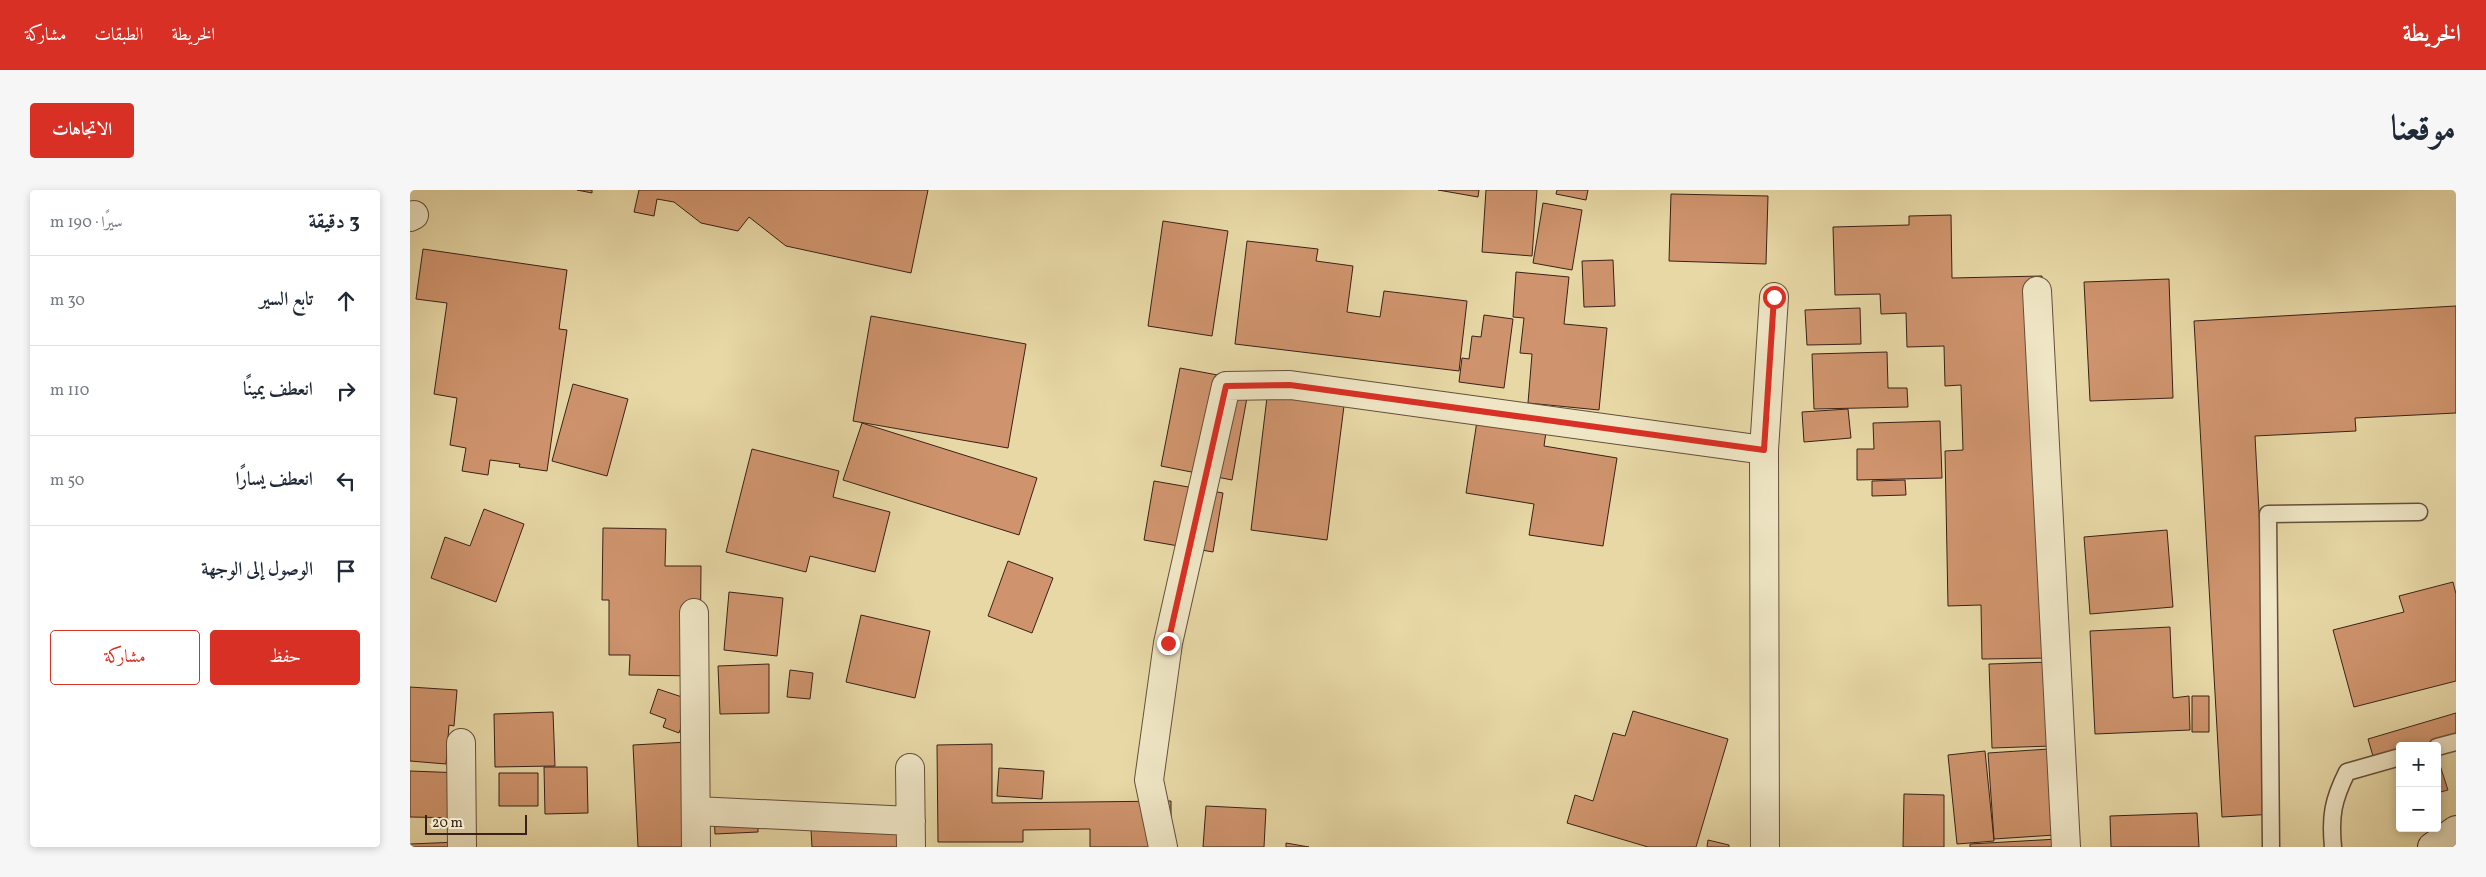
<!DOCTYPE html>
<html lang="ar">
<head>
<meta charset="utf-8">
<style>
  :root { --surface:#fff; --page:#f6f6f7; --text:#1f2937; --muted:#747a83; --line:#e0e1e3; --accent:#d93025 }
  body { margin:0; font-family:Vollkorn,Amiri,serif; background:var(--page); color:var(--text); direction:rtl }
  .controls { position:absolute; right:15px; bottom:15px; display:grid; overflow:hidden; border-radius:5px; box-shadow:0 2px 8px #0003 }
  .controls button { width:45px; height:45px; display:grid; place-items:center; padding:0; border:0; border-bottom:1px solid var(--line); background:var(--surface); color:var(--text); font:25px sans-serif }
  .scale { position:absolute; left:15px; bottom:12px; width:102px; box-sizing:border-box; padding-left:5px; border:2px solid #392117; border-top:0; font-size:14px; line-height:18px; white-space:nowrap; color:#392117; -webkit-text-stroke:4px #efe6c5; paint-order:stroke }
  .stop { position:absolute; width:15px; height:15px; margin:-11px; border:4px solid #d93025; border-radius:50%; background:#fff }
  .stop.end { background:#d93025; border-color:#fff; box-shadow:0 1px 5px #0008 }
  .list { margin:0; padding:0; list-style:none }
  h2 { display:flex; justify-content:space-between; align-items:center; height:65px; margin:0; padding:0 20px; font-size:21px }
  h2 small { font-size:16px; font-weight:400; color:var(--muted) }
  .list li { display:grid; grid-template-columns:32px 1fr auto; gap:15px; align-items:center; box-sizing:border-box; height:90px; padding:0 20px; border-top:1px solid var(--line) }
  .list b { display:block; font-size:19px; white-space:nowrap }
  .list em { font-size:16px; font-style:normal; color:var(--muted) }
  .actions { display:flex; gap:10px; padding:15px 20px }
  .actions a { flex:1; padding:11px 0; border:1px solid var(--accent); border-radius:5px; text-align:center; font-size:18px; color:var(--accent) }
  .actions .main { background:var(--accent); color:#fff }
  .icon { flex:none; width:28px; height:28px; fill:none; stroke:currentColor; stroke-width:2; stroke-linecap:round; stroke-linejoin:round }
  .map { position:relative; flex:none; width:2046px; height:657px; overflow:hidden; direction:ltr; border-radius:5px }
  header { display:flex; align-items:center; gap:30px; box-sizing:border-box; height:70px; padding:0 25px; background:var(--accent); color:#fff }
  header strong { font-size:24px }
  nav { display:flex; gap:28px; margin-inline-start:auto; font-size:18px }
  .intro { display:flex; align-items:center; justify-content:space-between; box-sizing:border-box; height:120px; padding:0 30px }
  h1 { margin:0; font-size:35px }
  .button { padding:12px 22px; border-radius:5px; background:var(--accent); color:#fff; font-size:18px; font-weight:700 }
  main { display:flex; gap:30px; padding:0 30px }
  aside { flex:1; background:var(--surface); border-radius:5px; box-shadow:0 2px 8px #0003 }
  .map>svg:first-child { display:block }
</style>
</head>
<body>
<header>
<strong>الخريطة</strong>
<nav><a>الخريطة</a><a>الطبقات</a><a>مشاركة</a></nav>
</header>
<div class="intro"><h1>موقعنا</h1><a class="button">الاتجاهات</a></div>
<main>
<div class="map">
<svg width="2046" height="657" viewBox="0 0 2046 657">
  <rect width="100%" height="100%" fill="#e7d8a6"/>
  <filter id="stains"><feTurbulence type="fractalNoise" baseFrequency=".004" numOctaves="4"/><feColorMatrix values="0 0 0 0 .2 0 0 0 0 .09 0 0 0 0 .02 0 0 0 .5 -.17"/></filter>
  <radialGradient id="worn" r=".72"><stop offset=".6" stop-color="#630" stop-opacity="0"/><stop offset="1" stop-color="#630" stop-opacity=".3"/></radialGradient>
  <path fill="#cf946d" stroke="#392117" d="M167 0H182V3Z
    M229 0H518L501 83 376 56 339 27 328 41 291 33 264 12 247 9 244 26 224 22Z
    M1028 0H1069L1068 7Z
    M1076 0H1127L1122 66 1072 62Z
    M1147 0H1178L1176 10 1146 4Z
    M1261 4 1358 6 1356 74 1259 71Z
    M1133 13 1172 20 1162 80 1123 73Z
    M1541 25 1542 88 1632 86 1641 468 1572 469 1571 415 1538 416 1535 261 1553 260 1551 195 1535 196 1534 156 1497 157 1496 123 1471 124 1470 104 1425 105 1423 37 1499 35V26Z
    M753 31 818 41 802 146 738 136Z
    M837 51 908 59 906 71 943 76 937 122 970 127 974 101 1057 111 1049 181 825 154Z
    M13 59 157 80 149 139 157 140 137 281 109 277 110 274 80 270 78 285 52 281 56 258 40 255 47 208 24 204 37 113 6 109Z
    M1203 70 1205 116 1174 117 1172 71Z
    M1106 82 1159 87 1154 134 1197 138 1189 220 1118 213 1122 164 1110 163 1114 128 1103 127Z
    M1759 89 1763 208 1680 211 1674 92Z
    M2046 116V223L1945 228 1946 241 1845 246 1865 624 1812 627 1784 131Z
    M1450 118 1451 154 1397 155 1395 120Z
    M1074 125 1103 129 1094 198 1049 192 1052 168 1059 169 1062 146 1071 147Z
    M461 126 616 154 598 258 443 231Z
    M1477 162 1478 198H1497L1498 217 1404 219 1402 164Z
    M770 178 840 191 822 290 751 276Z
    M163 194 218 209 197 286 142 271Z
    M858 199 935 208 917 350 841 340Z
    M1438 219 1441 248 1394 252 1392 222Z
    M1067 231 1136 242 1134 256 1207 268 1193 356 1119 345 1124 314 1056 303Z
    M1530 231 1532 288 1447 290V259H1464L1463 233Z
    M452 233 627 288 609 345 433 290Z
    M342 259 429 281 423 307 480 322 465 382 400 366 396 382 316 362Z
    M1495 290 1496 305 1462 306V291Z
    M744 291 813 303 803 362 734 350Z
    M74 319 114 334 86 412 21 388 35 347 60 356Z
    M193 338 256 339 255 376H291L290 486 219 485 220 465H199V410H192Z
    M1757 340 1763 417 1680 424 1674 347Z
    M598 371 643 388 622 443 578 426Z
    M2043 392 2046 404V491L1944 517 1923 440 1994 422 1989 406Z
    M319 402 373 408 367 466 314 460Z
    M451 425 520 441 505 508 436 492Z
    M1760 437 1763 508 1779 506 1780 540 1685 544 1680 441Z
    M1641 472 1642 556 1582 558 1579 474Z
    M359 474V523L310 524 308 476Z
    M380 480 403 483 400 509 377 507Z
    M0 497 47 500 44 536 39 535 36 574 0 571Z
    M248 499 281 510 269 543 253 537 256 529 240 523Z
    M1782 506H1799V542H1782Z
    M1223 521 1318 549 1286 657H1238L1157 633 1165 605 1183 611 1203 543 1215 546Z
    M143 522 145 576 85 577 84 524Z
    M2046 523V559L2027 565V556H1990V573L1967 580 1958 549Z
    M278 552 283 657H228L223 555Z
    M582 554V613L761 611V657H680V639L613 640V652H528L527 555Z
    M1639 559 1645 645 1584 649 1578 563Z
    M1575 561 1584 651 1547 654 1538 565Z
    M2027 566 2038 600 2027 603Z
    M134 577H177L178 623 135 624Z
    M589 578 634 581 632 609 587 606Z
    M0 581 53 583V628L0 627Z
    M89 583H128V616H89Z
    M1494 604 1534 605V657H1493Z
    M796 616 856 619 854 657H793Z
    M348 621V642L305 644 304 622Z
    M1787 623 1789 657H1701L1700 626Z
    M492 637 493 657H402L401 640Z
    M1648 649V657H1560V654Z
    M1298 650 1319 655V657H1297Z
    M48 652V657H0V654Z
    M876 653 899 657H876Z"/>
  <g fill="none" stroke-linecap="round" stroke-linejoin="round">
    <defs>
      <path id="lane" d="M2027 557 2046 552
        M1861 657 1858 324 2009 322
        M1923 657C1920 626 1923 610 1937 582L1990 567"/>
      <path id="street" d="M0 27 4 25
        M1627 101 1656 657
        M1354 260 1364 107
        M284 423 286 657
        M51 553 52 657
        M500 578 501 657
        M286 621 501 631
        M753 657 739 590 758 453 816 196 880 195 1354 260 1355 657"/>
      <path id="secondary" d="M2022 657 2046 640"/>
    </defs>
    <use href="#lane" stroke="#644f3b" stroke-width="19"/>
    <use href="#street" stroke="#644f3b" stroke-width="30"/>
    <use href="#secondary" stroke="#392117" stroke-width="30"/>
    <use href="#lane" stroke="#efe6c5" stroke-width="16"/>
    <use href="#street" stroke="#efe6c5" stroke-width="28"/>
    <use href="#secondary" stroke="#efe6c5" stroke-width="28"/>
  </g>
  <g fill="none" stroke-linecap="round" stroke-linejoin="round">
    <path stroke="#d93025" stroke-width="6" d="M758 453 816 196 880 195 1354 260 1364 107"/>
  </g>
  <rect width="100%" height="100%" filter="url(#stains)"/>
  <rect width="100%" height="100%" fill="url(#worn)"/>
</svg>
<div class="controls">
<button>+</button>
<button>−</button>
</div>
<div class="scale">20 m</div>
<div class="stop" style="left:1364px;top:107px"></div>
<div class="stop end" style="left:758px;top:453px"></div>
</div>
<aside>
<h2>3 دقيقة<small>سيرًا · 190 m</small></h2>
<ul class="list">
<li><svg class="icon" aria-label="ahead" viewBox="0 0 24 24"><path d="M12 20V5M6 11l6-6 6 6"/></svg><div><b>تابع السير</b></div><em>30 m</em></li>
<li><svg class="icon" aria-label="right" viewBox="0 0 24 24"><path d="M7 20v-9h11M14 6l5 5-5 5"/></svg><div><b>انعطف يمينًا</b></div><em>110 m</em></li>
<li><svg class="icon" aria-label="left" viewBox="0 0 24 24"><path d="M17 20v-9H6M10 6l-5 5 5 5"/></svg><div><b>انعطف يسارًا</b></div><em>50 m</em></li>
<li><svg class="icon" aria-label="arrive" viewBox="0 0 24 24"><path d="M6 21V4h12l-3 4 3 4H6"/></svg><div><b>الوصول إلى الوجهة</b></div></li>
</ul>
<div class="actions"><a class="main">حفظ</a><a>مشاركة</a></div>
</aside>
</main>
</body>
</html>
